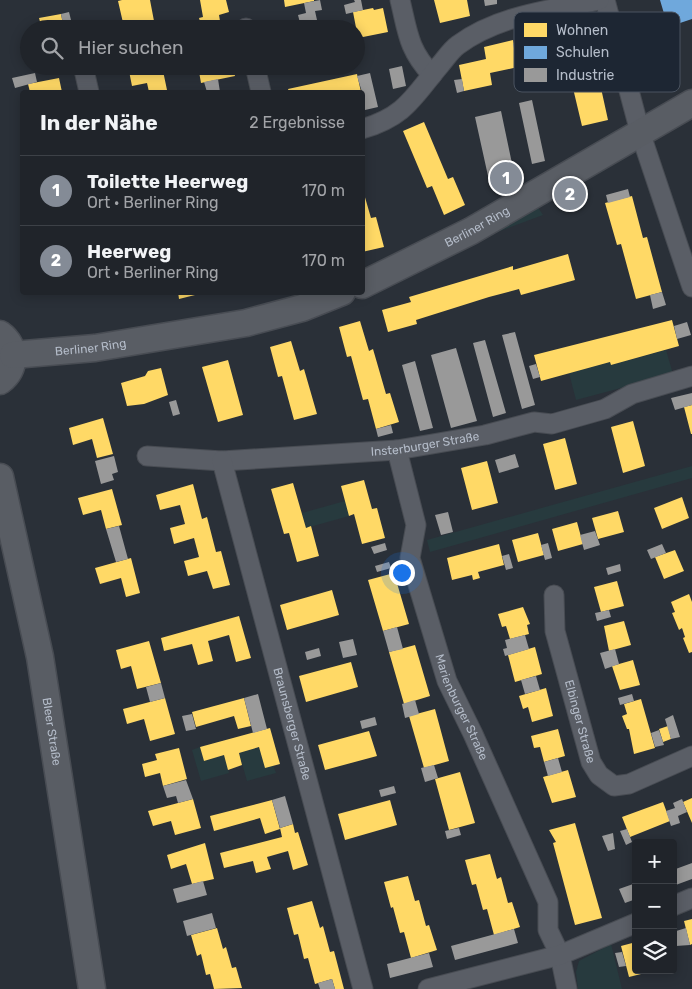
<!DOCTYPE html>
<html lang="de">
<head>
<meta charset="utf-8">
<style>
  :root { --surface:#20242a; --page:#282c32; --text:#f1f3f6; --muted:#a2a4a8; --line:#3d4147; --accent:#848b96 }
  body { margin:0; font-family:Rubik,sans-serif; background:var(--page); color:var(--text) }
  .controls { position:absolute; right:15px; bottom:15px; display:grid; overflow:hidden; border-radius:5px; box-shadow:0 2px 12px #0003 }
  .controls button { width:45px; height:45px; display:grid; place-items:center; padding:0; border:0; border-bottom:1px solid var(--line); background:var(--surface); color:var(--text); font:25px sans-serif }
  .you { position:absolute; left:401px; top:572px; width:18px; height:18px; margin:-12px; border:4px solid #fff; border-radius:50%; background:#1a73e8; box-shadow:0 0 0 8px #1a73e833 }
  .badge { display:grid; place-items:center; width:32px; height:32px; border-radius:50%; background:var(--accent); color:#fff; font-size:16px; font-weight:700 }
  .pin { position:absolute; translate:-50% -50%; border:2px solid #fff; box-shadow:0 1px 5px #0006 }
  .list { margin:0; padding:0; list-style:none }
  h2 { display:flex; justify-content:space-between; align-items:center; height:65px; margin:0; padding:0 20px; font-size:21px }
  h2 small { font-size:16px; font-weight:400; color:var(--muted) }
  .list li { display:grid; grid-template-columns:32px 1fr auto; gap:15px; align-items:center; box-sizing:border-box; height:70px; padding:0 20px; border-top:1px solid var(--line) }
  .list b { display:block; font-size:19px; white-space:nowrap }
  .list p { margin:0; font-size:16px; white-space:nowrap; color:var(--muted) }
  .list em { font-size:16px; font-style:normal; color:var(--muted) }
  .icon { flex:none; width:28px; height:28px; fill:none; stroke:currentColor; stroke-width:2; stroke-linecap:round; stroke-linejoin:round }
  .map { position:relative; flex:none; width:692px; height:989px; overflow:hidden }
  .search { position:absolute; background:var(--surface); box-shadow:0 2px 12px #0003; left:20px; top:20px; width:345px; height:55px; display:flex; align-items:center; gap:12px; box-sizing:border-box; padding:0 18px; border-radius:28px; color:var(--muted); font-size:19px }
  .panel { position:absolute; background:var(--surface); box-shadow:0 2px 12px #0003; left:20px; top:90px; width:345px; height:205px; border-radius:5px }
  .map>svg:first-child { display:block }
</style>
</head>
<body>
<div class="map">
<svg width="692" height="989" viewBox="0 0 692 989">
  <rect width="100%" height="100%" fill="#2a3038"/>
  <path fill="#273a3e" d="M537 206 543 215 484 237Z
    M666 350 673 374 576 400 569 373 610 362 611 365Z
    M692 466V478L430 552 427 540Z
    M345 501 349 516 306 528 302 513Z
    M200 747 204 761 224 755 229 773 201 781 192 750Z
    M259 747 265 767 273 765 276 773 247 781 239 753Z
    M611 944 622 989H578L576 972 579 961Z"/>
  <path fill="#ffd966" d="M122 0H150L154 21 124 27 118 1Z
    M200 0H226L229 12 219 15 220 21 201 25 199 18 203 17Z
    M284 0H314V1L285 7Z
    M434 0H467L470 16 440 23Z
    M373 8 374 10 383 8 388 32 358 38 353 12Z
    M61 14 64 29H42L39 18Z
    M317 20 318 29H288L301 25 300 23Z
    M513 40 518 67 490 73 492 85 464 91 459 65 486 59 484 47Z
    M128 66H162L167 90 149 92 147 83 132 86Z
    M198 66H233L235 76 201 83Z
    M357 74 361 92H289L288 89Z
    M59 78 62 92H30L28 84Z
    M599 79 608 120 582 126 572 84Z
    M424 122 448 179 453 177 465 205 444 215 432 186 427 188 403 131Z
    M362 187 371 218 376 217 384 247 362 252Z
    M632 196 643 238 647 237 662 292 636 299 621 244 617 245 605 203Z
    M568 254 575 280 521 295 519 289 489 297 416 320 417 324 388 332 382 310 411 302 409 297 513 266V270Z
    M178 292H203V293L179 299Z
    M672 320 679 346 611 365 610 362 541 381 534 355Z
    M360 321 369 351 373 349 386 394 390 393 399 422 376 429 368 399 363 400 351 356 347 357 339 327Z
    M291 341 300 371 304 369 317 414 294 420 282 376 278 377 270 347Z
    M228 360 243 415 218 422 202 367Z
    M161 368 168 395 144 404 127 406 121 383 145 376 148 371Z
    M692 405V434H691L684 407Z
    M103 418 113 454 97 458 92 439 73 445 69 428Z
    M633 421 645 466 623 473 611 427Z
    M565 438 577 484 555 490 543 444Z
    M487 461 498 503 472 510 461 468Z
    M364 480 372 509 377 508 385 538 362 544 354 514 349 516 341 486Z
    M293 483 306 528 311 526 319 556 297 562 289 533 284 534 271 489Z
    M193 484 202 519 207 517 216 552 221 551 230 585 213 589 207 571 188 576 184 561 199 557 194 538 174 544 170 528 185 524 180 505 160 510 156 495Z
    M112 489 122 525 106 529 101 510 83 515 78 498Z
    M682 497 689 518 662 529 654 508Z
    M618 511 624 532 598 539 592 518Z
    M577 522 583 544 558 551 552 529Z
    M538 533 544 555 518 562 512 540Z
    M499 544 504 565 478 572 480 578 473 580 472 575 452 580 447 558Z
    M675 550 684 571 664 579 655 557Z
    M131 558 140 593 126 597 121 578 100 584 95 568Z
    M394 573 409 624 383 631 368 580Z
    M617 581 624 606 601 612 594 587Z
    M332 590 339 615 287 630 280 605Z
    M689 594 692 602V652L689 653 683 638 685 637 682 628 679 630 672 613 675 612 671 602Z
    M523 607 530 624 527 625 529 634 510 639 506 626 502 627 498 614Z
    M239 616 251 658 236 662 229 635 208 641 213 661 198 665 192 644 164 651 161 638Z
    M624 621 631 645 609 651 604 626Z
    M149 641 161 683 137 689 131 666 121 669 116 650Z
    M415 645 430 696 404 704 389 652Z
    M535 647 542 674 515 682 508 655Z
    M633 660 640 685 620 690 612 666Z
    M351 662 358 687 306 702 299 676Z
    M546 688 553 716 532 722 528 707 523 709 519 696Z
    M165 698 175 734 150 741 144 719 127 724 123 709Z
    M244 698 251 726 238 729 234 716 196 727 192 712Z
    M641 699 655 748 634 754 629 729H627L622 716 627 714 624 704Z
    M435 709 449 761 424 768 409 716Z
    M668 726 671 739 663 742 659 729Z
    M270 728 280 764 265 768 259 747 239 753 242 765 228 770 224 755 204 761 200 747Z
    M558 729 565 756 544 762 540 747 534 748 531 736Z
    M369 731 377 756 325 770 318 745Z
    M179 748 187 779 163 786 160 773 145 777 142 764 157 760 155 754Z
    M568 770 576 797 552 803 543 777Z
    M460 772 475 823 449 830 435 779Z
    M692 798V823L683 802Z
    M193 799 201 828 175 835 171 821 153 826 148 811Z
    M272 800 280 829 265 834 260 818 214 831 210 816Z
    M390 800 397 825 345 840 338 814Z
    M663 802 670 821 630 837 622 817Z
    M575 823 602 918 575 925 553 843 556 842 549 830Z
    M293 824 295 833 298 832 308 865 293 870 288 851 267 857 271 869 256 873 253 861 224 868 220 853 282 837 280 828Z
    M205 843 214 879 192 884 186 864 171 869 167 855Z
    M490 854 497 879 501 877 508 903 512 902 520 927 494 935 487 909 483 910 476 884 472 885 465 860Z
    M408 876 415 901 419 900 426 926 429 925 437 950 411 958 404 932 400 933 393 907 391 908 384 882Z
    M312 901 320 928 323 926 330 952 334 951 344 989H335L332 979 315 984 308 958 304 959 298 934 294 935 287 908Z
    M692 919V944L690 945 684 921Z
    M217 928 223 949 226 947 232 968 236 967 242 988 214 989 210 974 206 975 201 954 197 956 191 935Z
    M636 942V970H644L645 973 629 977 621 946Z"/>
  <path fill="#6fa8dc" d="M660 0H692V19L668 27Z
    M675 68 680 83 671 86 667 71Z"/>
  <path fill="#999" d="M320 0 322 10 315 11 317 20 300 23 298 15 306 13 304 3Z
    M354 0H361L363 10 346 14 344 5 355 2Z
    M484 0H497V4L485 6Z
    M69 12 73 28 64 29 61 14Z
    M220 21 222 29H202L201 25Z
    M520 42 522 55 516 57 513 44Z
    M402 66 406 86 393 89 389 69Z
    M35 73 37 82 15 88 12 78Z
    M370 73 378 107 365 110 362 92 357 76Z
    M218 79 220 92H207L204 82Z
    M462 79 464 91 457 93 454 80Z
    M532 100 545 161 532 164 519 103Z
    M501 111 514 173 501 175 503 182 490 185 475 117Z
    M628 189 630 197 608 203 606 195Z
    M662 292 666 305 653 309 650 295Z
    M687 322 691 335 677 339 674 326Z
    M515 332 535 405 522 409 502 335Z
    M485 340 506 413 493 417 473 343Z
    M456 348 477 421 451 428 431 355Z
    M415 361 433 428 420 431 402 365Z
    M536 364 540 377 533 379 529 366Z
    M692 393V405L675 410 671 398Z
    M176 400 180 414 173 416 169 402Z
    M391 425 393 433 378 437 376 429Z
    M515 454 519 467 499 473 495 460Z
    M114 456 118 472 112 474 114 480 101 484 95 461Z
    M448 512 453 532 441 535 435 515Z
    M119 526 128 559 116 562 106 529Z
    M595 531 600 545 584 550 580 535Z
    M385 543 387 550 374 554 371 547Z
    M548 543 552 558 545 560 541 545Z
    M662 544 666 553 651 559 647 550Z
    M509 554 513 568 506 570 502 556Z
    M389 562 391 568 377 572 375 566Z
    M620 564 621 571 608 575 606 568Z
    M609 610 611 617 597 621 595 613Z
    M397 627 403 649 389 652 383 631Z
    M525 635 529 649 505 656 503 649 507 648 505 640Z
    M353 639 357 655 343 658 339 642Z
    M319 648 321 656 307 660 305 652Z
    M615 649 619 664 605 669 600 653Z
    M536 676 540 690 525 694 521 680Z
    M161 683 165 698 150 702 146 687Z
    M258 694 267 729 253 733 244 698Z
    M632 694 634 701 620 705 618 698Z
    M415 700 419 714 405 718 402 704Z
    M192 714 196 729 186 731 182 716Z
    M673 715 680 737 671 739 665 719Z
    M375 717 377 725 362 729 360 721Z
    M659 730 664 745 655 747 651 733Z
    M558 758 562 772 548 776 544 762Z
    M434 765 438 778 425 782 421 768Z
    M186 780 193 799 178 803 176 796 167 798 163 786Z
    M394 786 396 793 381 797 379 790Z
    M285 796 293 824 280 828 272 800Z
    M682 799 687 812 678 816 680 823 671 826 666 811 675 808 673 803Z
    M459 828 461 835 447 839 445 831Z
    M627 829 632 842 626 845 620 831Z
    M613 833 615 849 608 851 602 836Z
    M692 863V879L673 886V870Z
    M203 881 207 895 177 903 173 889Z
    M636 883V899L625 903 619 889Z
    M212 913 216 928 187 936 183 921Z
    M686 928 690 945 676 946 673 932Z
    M514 929 518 943 455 960 451 946Z
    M622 952 626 966 619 967 615 953Z
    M429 953 433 967 390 978 387 964Z
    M332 979 335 989H320L318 983Z"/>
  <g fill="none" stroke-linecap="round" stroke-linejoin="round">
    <defs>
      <g id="street">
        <path d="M400 0C408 33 408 49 432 75"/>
        <path d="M605 0 640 132 692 287"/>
        <path d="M246 28V29"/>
        <path d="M255 66 261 92"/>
        <path d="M84 70 89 92"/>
        <path d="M362 129C406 116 413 97 440 65 446 58 451 50 458 45 499 15 551 10 599 0"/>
        <path id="s1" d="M397 450 416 525 410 558 447 681 473 734 548 902V930L560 955 567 989"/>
        <path id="s2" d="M147 456 222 461 397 450 485 435 534 422 552 424 605 409 632 394 692 376"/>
        <path id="s3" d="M222 461 363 989"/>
        <path id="s4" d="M554 595 555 631 591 762 599 775 614 786 629 784 692 756"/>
        <path d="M673 906 692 898"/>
        <path d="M428 989 560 955 636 923"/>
      </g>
      <g id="secondary">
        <path id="s5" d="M362 285 471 231 692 103"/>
        <path d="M0 334C17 346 16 369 0 381"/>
        <path id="s6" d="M13 355 95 348 246 323 302 308 342 292"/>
        <path id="s7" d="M0 477 40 657 92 989"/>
      </g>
    </defs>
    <use href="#street" stroke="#484c53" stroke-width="21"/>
    <use href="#secondary" stroke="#484c53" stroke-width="29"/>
    <use href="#street" stroke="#5a5e66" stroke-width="19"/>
    <use href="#secondary" stroke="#595d64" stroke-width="26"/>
  </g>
  <g text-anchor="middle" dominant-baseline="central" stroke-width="5" stroke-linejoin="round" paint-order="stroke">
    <g font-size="12" fill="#b4bcc9" stroke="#1d2633">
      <text stroke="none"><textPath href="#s5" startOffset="129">Berliner Ring</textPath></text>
      <text stroke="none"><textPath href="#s6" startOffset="78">Berliner Ring</textPath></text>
      <text stroke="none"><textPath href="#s2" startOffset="279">Insterburger Straße</textPath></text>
      <text stroke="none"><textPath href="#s1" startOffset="269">Marienburger Straße</textPath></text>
      <text stroke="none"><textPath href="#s4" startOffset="130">Elbinger Straße</textPath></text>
      <text stroke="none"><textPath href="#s3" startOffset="272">Braunsberger Straße</textPath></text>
      <text stroke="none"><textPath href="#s7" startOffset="260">Bleer Straße</textPath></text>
    </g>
  </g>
  <rect x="514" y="12" width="166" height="80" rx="8" fill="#1d2633" stroke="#4a5360" stroke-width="1"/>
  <rect x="524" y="23" width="23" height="14" fill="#ffd966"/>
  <rect x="524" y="46" width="23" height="13" fill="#6fa8dc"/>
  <rect x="524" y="68" width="23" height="14" fill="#999"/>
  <g font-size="14" fill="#b4bcc9">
    <text x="556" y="35">Wohnen</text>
    <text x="556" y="57">Schulen</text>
    <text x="556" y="80">Industrie</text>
  </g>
</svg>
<div class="controls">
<button>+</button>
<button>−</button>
<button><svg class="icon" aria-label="layers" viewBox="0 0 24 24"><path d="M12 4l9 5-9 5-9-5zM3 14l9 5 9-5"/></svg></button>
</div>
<div class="you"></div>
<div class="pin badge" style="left:506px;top:178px">1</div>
<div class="pin badge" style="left:570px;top:194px">2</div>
<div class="search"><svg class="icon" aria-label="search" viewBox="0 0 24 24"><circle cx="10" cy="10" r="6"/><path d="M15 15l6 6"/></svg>Hier suchen</div>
<section class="panel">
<h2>In der Nähe<small>2 Ergebnisse</small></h2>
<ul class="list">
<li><span class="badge">1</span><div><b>Toilette Heerweg</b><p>Ort · Berliner Ring</p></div><em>170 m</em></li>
<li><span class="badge">2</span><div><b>Heerweg</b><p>Ort · Berliner Ring</p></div><em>170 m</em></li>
</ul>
</section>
</div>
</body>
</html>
